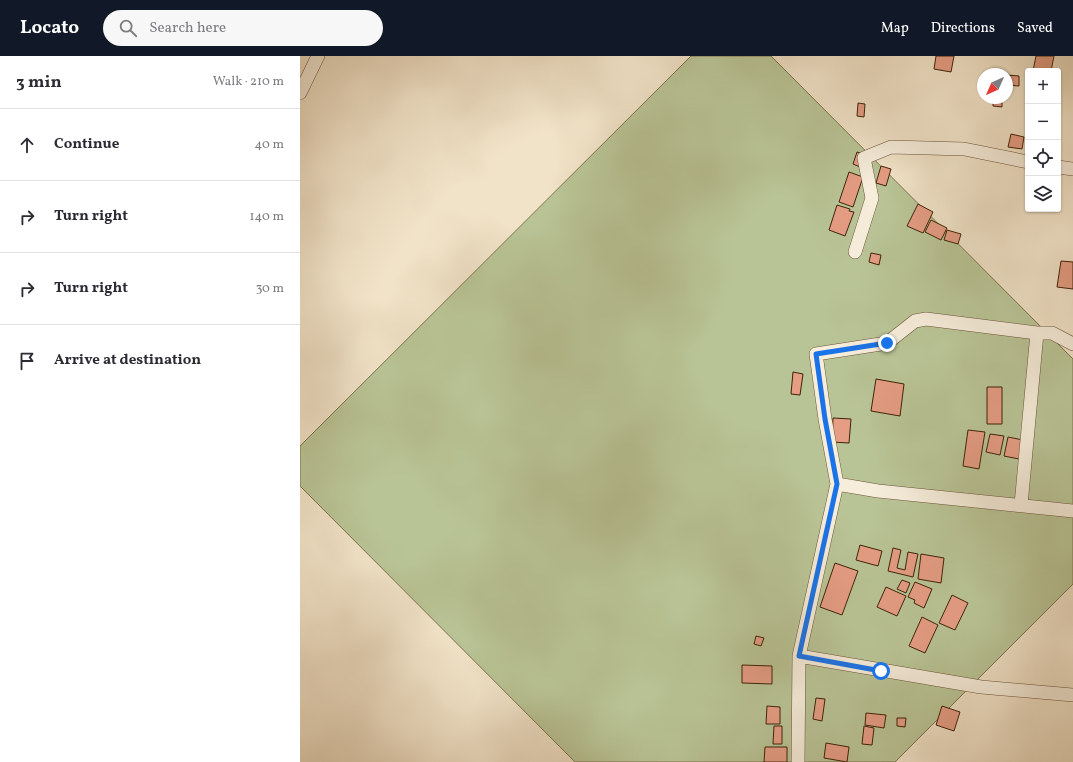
<!DOCTYPE html>
<html lang="en">
<head>
<meta charset="utf-8">
<style>
  :root { --surface:#fff; --page:#f7f7f7; --text:#2b2b33; --muted:#7c7c81; --line:#e1e1e2; --accent:#111827 }
  body { margin:0; font-family:Vollkorn,serif; background:var(--page); color:var(--text) }
  .controls { position:absolute; right:12px; top:12px; display:grid; overflow:hidden; border-radius:4px; box-shadow:0 1px 3px #0004 }
  .controls button { width:36px; height:36px; display:grid; place-items:center; padding:0; border:0; border-bottom:1px solid var(--line); background:var(--surface); color:var(--text); font:20px sans-serif }
  .compass { position:absolute; left:677px; top:12px; width:36px; height:36px; border-radius:50%; background:var(--surface); box-shadow:0 1px 3px #0004; rotate:225deg }
  .stop { position:absolute; width:12px; height:12px; margin:-9px; border:3px solid #1a73e8; border-radius:50%; background:#fff }
  .stop.end { background:#1a73e8; border-color:#fff; box-shadow:0 1px 4px #0008 }
  .list { margin:0; padding:0; list-style:none }
  h2 { display:flex; justify-content:space-between; align-items:center; height:52px; margin:0; padding:0 16px; font-size:17px }
  h2 small { font-size:13px; font-weight:400; color:var(--muted) }
  .list li { display:grid; grid-template-columns:26px 1fr auto; gap:12px; align-items:center; box-sizing:border-box; height:72px; padding:0 16px; border-top:1px solid var(--line) }
  .list b { display:block; font-size:15px; white-space:nowrap }
  .list em { font-size:13px; font-style:normal; color:var(--muted) }
  .icon { flex:none; width:22px; height:22px; fill:none; stroke:currentColor; stroke-width:2; stroke-linecap:round; stroke-linejoin:round }
  .map { position:relative; flex:none; width:773px; height:706px; overflow:hidden }
  header { display:flex; align-items:center; gap:24px; box-sizing:border-box; height:56px; padding:0 20px; background:var(--accent); color:#fff }
  header strong { font-size:19px }
  nav { display:flex; gap:22px; margin-inline-start:auto; font-size:14px }
  .search { width:280px; height:36px; background:var(--page); display:flex; align-items:center; gap:10px; box-sizing:border-box; padding:0 14px; border-radius:22px; color:var(--muted); font-size:15px }
  main { display:flex }
  aside { flex:1; background:var(--surface) }
  .map>svg:first-child { display:block }
</style>
</head>
<body>
<header>
<strong>Locato</strong>
<div class="search"><svg class="icon" aria-label="search" viewBox="0 0 24 24"><circle cx="10" cy="10" r="6"/><path d="M15 15l6 6"/></svg>Search here</div>
<nav><a>Map</a><a>Directions</a><a>Saved</a></nav>
</header>
<main>
<aside>
<h2>3 min<small>Walk · 210 m</small></h2>
<ul class="list">
<li><svg class="icon" aria-label="ahead" viewBox="0 0 24 24"><path d="M12 20V5M6 11l6-6 6 6"/></svg><div><b>Continue</b></div><em>40 m</em></li>
<li><svg class="icon" aria-label="right" viewBox="0 0 24 24"><path d="M7 20v-9h11M14 6l5 5-5 5"/></svg><div><b>Turn right</b></div><em>140 m</em></li>
<li><svg class="icon" aria-label="right" viewBox="0 0 24 24"><path d="M7 20v-9h11M14 6l5 5-5 5"/></svg><div><b>Turn right</b></div><em>30 m</em></li>
<li><svg class="icon" aria-label="arrive" viewBox="0 0 24 24"><path d="M6 21V4h12l-3 4 3 4H6"/></svg><div><b>Arrive at destination</b></div></li>
</ul>
</aside>
<div class="map">
<svg width="773" height="706" viewBox="0 0 773 706">
  <rect width="100%" height="100%" fill="#f1e3c8"/>
  <filter id="stains"><feTurbulence type="fractalNoise" baseFrequency=".005" numOctaves="4"/><feColorMatrix values="0 0 0 0 .2 0 0 0 0 .09 0 0 0 0 .02 0 0 0 .5 -.17"/></filter>
  <radialGradient id="worn" r=".72"><stop offset=".6" stop-color="#630" stop-opacity="0"/><stop offset="1" stop-color="#630" stop-opacity=".3"/></radialGradient>
  <path fill="#b9c496" stroke="#7c744f" d="M391 0H471L773 303V528L595 706H275L0 430V390Z"/>
  <path fill="#e59d84" stroke="#3e2308" d="M636 0H654L651 16 634 13Z
    M736 0H754L751 15H733Z
    M707 19 719 20V30L707 29Z
    M693 42H702V51L693 50Z
    M558 47 565 48 564 61 557 60Z
    M711 78 724 81 722 93 708 91Z
    M557 96 564 98 560 111 553 108Z
    M581 110 591 113 586 130 576 127Z
    M549 116 563 121 553 151 539 146Z
    M618 148 633 156 623 177 607 170Z
    M537 149 550 153 549 155 554 156 545 180 529 174Z
    M631 164 647 172 641 184 625 176Z
    M647 174 661 178 658 188 644 184Z
    M571 197 581 199 579 209 569 206Z
    M761 205 773 206V233L757 231Z
    M493 316 503 318 500 339 491 338Z
    M576 323 604 328 600 360 571 355Z
    M687 331H702V368H687Z
    M533 362 551 363 549 387 532 386Z
    M668 374 685 376 679 413 663 410Z
    M690 378 704 380 700 399 686 396Z
    M708 381 723 384 719 403 704 400Z
    M560 489 582 495 578 510 556 504Z
    M593 492 601 494 597 512 605 514 608 496 618 498 613 521 588 515Z
    M621 498 644 502 641 527 618 523Z
    M535 507 558 515 542 559 520 551Z
    M602 524 610 527 606 537 597 533Z
    M615 526 632 533 624 552 614 547 615 544 608 541Z
    M586 531 606 540 597 560 577 551Z
    M652 539 668 547 655 574 639 567Z
    M622 561 638 569 625 597 609 590Z
    M456 580 464 582 461 590 454 588Z
    M442 609 472 610V628L442 627Z
    M516 642 525 643 522 665 513 663Z
    M467 650 480 651V668H466Z
    M642 650 660 656 654 675 636 669Z
    M566 657 586 659 584 672 565 669Z
    M597 662H606L605 671 597 670Z
    M474 670H482V688H473Z
    M564 670 574 672 572 689 562 688Z
    M526 687 549 691 547 706 524 702Z
    M465 691H487V706H464Z"/>
  <g fill="none" stroke-linecap="round" stroke-linejoin="round">
    <defs>
      <path id="street" d="M0 37 18 0
        M758 111 773 113
        M555 196 572 142 564 102 591 91 664 93 728 106
        M537 428 525 363 516 298 587 287 615 265 626 263 737 277H752L773 288
        M721 449 737 277
        M499 600 537 428 578 435 773 455
        M498 706 499 600 681 631 773 639"/>
    </defs>
    <use href="#street" stroke="#6b5338" stroke-width="14"/>
    <use href="#street" stroke="#f6eddb" stroke-width="13"/>
  </g>
  <g fill="none" stroke-linecap="round" stroke-linejoin="round">
    <path stroke="#1a73e8" stroke-width="5" d="M581 615 499 600 537 428 525 363 516 298 587 287"/>
  </g>
  <rect width="100%" height="100%" filter="url(#stains)"/>
  <rect width="100%" height="100%" fill="url(#worn)"/>
</svg>
<div class="controls">
<button>+</button>
<button>−</button>
<button><svg class="icon" aria-label="locate" viewBox="0 0 24 24"><circle cx="12" cy="12" r="6"/><path d="M12 2v4M12 18v4M2 12h4M18 12h4"/></svg></button>
<button><svg class="icon" aria-label="layers" viewBox="0 0 24 24"><path d="M12 4l9 5-9 5-9-5zM3 14l9 5 9-5"/></svg></button>
</div>
<svg class="compass" viewBox="-18 -18 36 36"><path d="M0-13l5 13h-10z" fill="#e53935"/><path d="M0 13l5-13h-10z" fill="#7c7c81"/></svg>
<div class="stop" style="left:581px;top:615px"></div>
<div class="stop end" style="left:587px;top:287px"></div>
</div>
</main>
</body>
</html>
